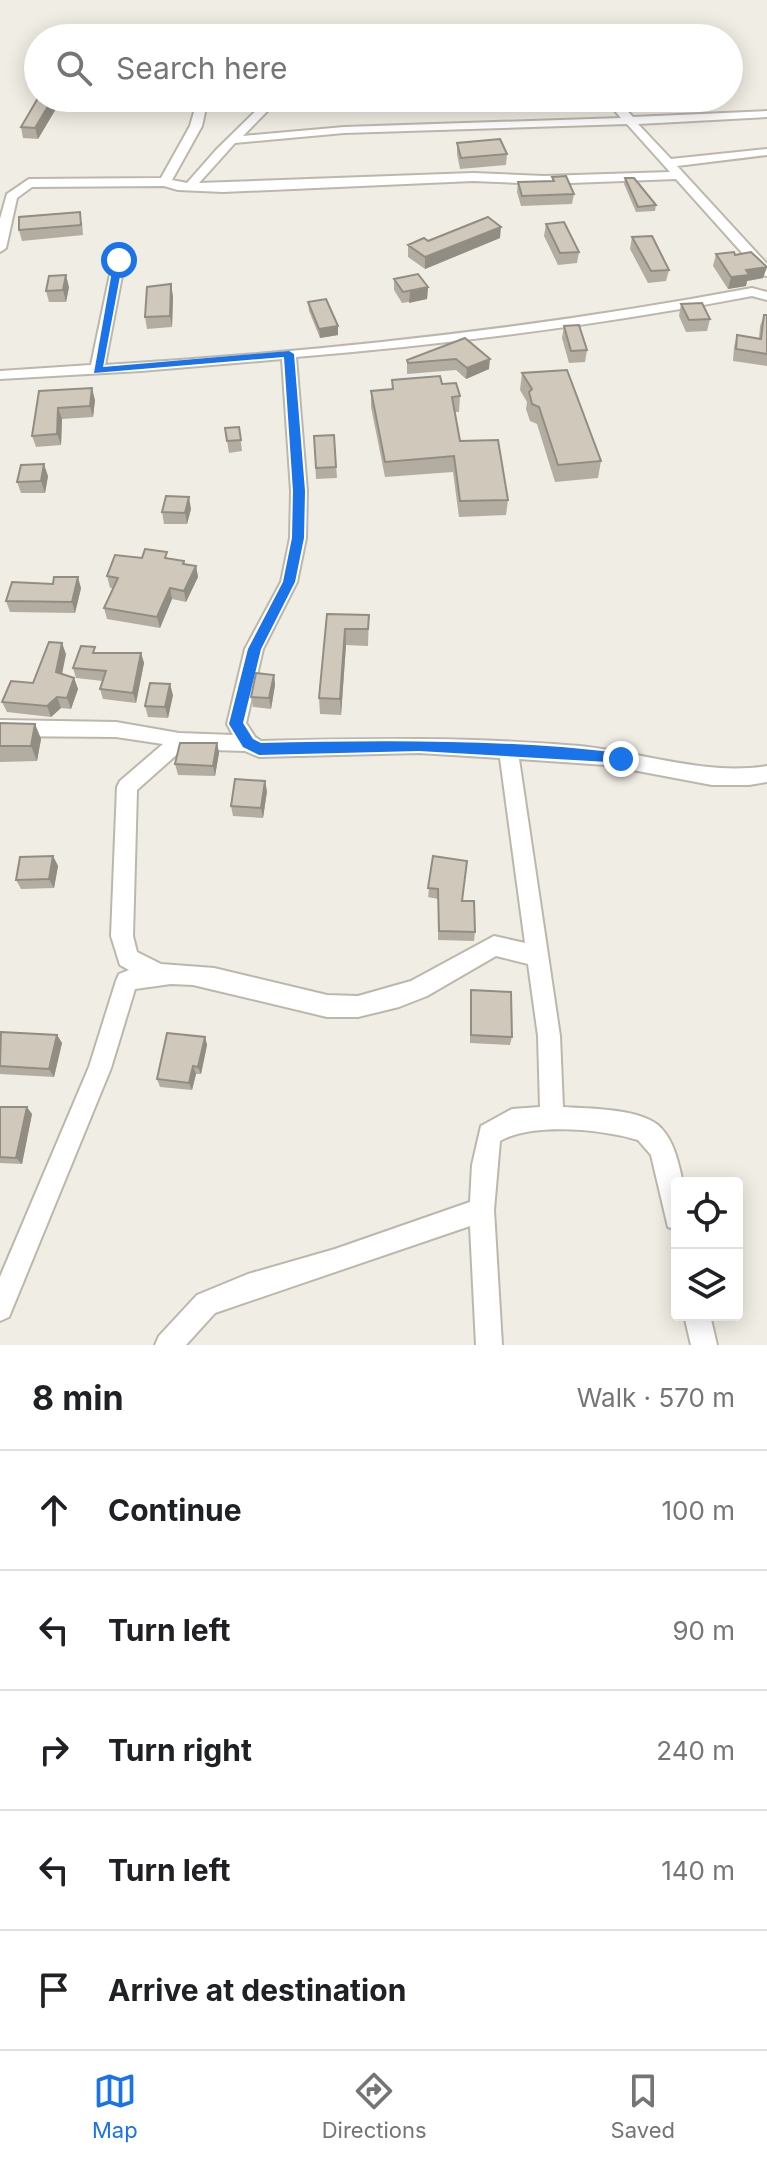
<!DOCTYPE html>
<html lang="en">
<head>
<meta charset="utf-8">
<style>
  :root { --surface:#fff; --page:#f2f2f2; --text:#202124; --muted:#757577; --line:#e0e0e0; --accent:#1a73e8 }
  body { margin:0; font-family:Inter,sans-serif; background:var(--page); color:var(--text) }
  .controls { position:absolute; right:24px; bottom:24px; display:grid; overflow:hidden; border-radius:8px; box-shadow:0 4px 20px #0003 }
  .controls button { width:72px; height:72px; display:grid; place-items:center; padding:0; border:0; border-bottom:2px solid var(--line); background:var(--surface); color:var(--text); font:40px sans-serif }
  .stop { position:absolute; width:24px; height:24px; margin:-18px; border:6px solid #1a73e8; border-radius:50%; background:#fff }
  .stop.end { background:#1a73e8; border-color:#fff; box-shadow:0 2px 8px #0008 }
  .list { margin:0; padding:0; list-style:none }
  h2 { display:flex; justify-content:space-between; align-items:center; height:104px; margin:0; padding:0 32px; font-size:34px }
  h2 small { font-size:26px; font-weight:400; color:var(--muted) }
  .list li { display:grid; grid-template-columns:52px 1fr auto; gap:24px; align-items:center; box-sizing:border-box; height:120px; padding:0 32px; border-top:2px solid var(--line) }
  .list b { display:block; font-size:30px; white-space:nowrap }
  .list em { font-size:26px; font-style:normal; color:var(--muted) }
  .icon { flex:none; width:44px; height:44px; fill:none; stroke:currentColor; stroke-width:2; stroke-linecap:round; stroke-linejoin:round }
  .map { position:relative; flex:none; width:767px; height:1345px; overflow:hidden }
  .search { position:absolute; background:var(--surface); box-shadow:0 4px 20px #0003; left:24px; right:24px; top:24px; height:88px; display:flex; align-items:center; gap:20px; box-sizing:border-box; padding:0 28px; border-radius:44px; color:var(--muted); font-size:30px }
  .sheet { height:704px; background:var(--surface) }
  nav { display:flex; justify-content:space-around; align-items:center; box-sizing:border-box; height:112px; border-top:2px solid var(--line); background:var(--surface); font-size:22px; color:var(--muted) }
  nav a { display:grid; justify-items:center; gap:4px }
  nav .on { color:var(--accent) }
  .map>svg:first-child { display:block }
</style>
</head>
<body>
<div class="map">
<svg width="767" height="1345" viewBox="0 0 767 1345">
  <rect width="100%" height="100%" fill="#f0ede4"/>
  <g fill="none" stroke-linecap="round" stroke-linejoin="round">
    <defs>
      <path id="minor" d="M198 98H208L202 126 172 180 187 183 216 150 269 98H280L243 136 344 127 621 118 604 98H615L633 117 767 111V117L638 124 671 159 767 149V155L677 166 767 264V276L762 275 676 179 544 184 473 181 223 192 178 190 164 186 32 187 17 198 6 248 0 252V219L7 194 29 179 161 178 190 126ZM627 124 670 172 544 176 473 173 199 183 235 143 344 133Z
        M119 256 125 260 105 365C322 352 539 328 752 288L767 292V300L752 296C601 325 450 344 296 357L307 491 306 538 297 582 263 649 246 723 255 737 261 741C368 738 473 737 579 746 642 752 704 776 767 766V782L749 785H712L606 765 519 759 560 1036 563 1107C590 1109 644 1108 662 1129 675 1143 679 1166 683 1183H677V1230L668 1227 651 1155 638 1140C602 1129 532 1122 500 1141L494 1210 502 1345H476L470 1226 215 1313 186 1345H155L159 1336 197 1295 248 1274 335 1249 470 1202 472 1165 481 1126 512 1109 540 1107 538 1036 528 964 496 956 427 996 399 1007 358 1017H327L193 985 171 984 135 989 111 1068 9 1317 0 1321V1277L89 1067 116 981 119 974 129 970 120 965 111 936 117 787 120 781 163 744 116 737 0 736V720L116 722 179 733 233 735 227 724 245 649 281 582 290 538 291 491 282 359 141 371 0 379V371L91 365 113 260ZM183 749 245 751 259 757 419 753 500 758 525 943 494 936 411 981 358 996 327 995 214 968 161 964 137 952 133 936 137 790Z
        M684 1315H710L717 1345H691Z"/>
    </defs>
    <use href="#minor" stroke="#bdb7ab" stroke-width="4"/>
    <use href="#minor" fill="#fff" fill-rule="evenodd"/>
  </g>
  <path fill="#b3ada1" d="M57 107 38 139 23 138 21 127Z
    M457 143 507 154 506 165 460 169 457 154Z
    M552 177 574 194 572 204 521 206 517 192 518 182 552 181Z
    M625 178 656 205 655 211 636 212 624 184Z
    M82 222 83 235 22 241 19 230Z
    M546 224 579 252 577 263 558 265 544 236Z
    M632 237 669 270 666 281 648 283 630 249Z
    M500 238 425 269 408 257V245L428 241Z
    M716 254 735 255 767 267 763 278 747 281 746 286 728 289 713 266Z
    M394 279 428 287 427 299 402 303 394 290Z
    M69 287 66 302H49L46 291Z
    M173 296 172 327 147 329 145 317Z
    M308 302 338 326V335L320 338 309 311Z
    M681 304 710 319 707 331 686 332 679 316Z
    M764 315H767V366L733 361 734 347 737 335 759 338 760 326Z
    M564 326 587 350 585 362 569 363 562 338Z
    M465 338 489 369 466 379 456 370 407 374V360Z
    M522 373 601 461 598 478 555 482 537 424 530 421 526 409 527 402 520 390Z
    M392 380 442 384 460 396 459 412H455L460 441 508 500 506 515 459 517 453 472 385 477 371 407V391L392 389Z
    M39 391 95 400 93 417 62 419 61 445 36 447 32 436Z
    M239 427 242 451 229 453 225 428Z
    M334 435 337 478 316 479 314 436Z
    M48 476 45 493H21L17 482Z
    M191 509 187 524H164L162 512Z
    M142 558H168L184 561 185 564 196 566 198 577 186 602 172 599 160 628 107 619 104 608 114 588H110L107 576Z
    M81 588 75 613 10 612 6 601Z
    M327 614 369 615 368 646 346 645 341 715 320 714 319 698Z
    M97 653H141L144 663 136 703 103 699 100 689 103 681 76 678 73 668Z
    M66 654 62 674 74 678 78 689 71 709 61 708 51 717 7 712 2 702 33 683Z
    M274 675 275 685 271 709 253 707 251 697Z
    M173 695 168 718 148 717 145 706Z
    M0 723 35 724 41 739 37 761 0 762Z
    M217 743 219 753 215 776 178 775 175 764Z
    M267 791 263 818 233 816 231 806Z
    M53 856 58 866 54 888 21 889 16 880Z
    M433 856 462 901 475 932 474 941 438 940V899L428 897Z
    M471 990 512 1037 510 1045 470 1043V998Z
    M57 1035 62 1043 54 1077 0 1074V1036Z
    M205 1037 207 1045 201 1074H196L192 1090 160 1087 157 1079Z
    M0 1107 32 1114 22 1164 0 1163Z"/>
  <path fill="#928d83" d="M53 98H55L57 107 38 139 35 128Z
    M501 227 500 238 425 269V257Z
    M767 267 763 278 747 281 746 286 728 289 731 277 746 270Z
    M66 275 69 287 66 302 63 290Z
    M171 284 173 296 172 327 170 316Z
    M428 287 427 299 409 303 410 291Z
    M338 326V335L320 338 319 329Z
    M490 359 489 369 466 379 467 368Z
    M92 388 95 400 93 417 90 406Z
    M58 408 62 419 61 445 57 434Z
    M44 464 48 476 45 493 41 481Z
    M189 497 191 509 187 524 185 513Z
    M196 566 198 577 186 602 184 591Z
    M78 577 81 588 75 613 72 602Z
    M170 588 172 599 160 628 157 617Z
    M345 629 346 645 341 715 340 699Z
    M62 643 66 654 60 683 56 672Z
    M141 653 144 663 136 703 133 693Z
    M274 675 275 685 271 709 269 698Z
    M74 678 78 689 71 709 67 698Z
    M170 684 173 695 168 718 165 707Z
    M57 697 61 708 51 717 47 706Z
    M35 724 41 739 37 761 31 746Z
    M217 743 219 753 215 776 213 766Z
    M265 781 267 791 263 818 261 808Z
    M53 856 58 866 54 888 49 879Z
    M57 1035 62 1043 54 1077 49 1069Z
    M205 1037 207 1045 201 1074 198 1067Z
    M193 1066 196 1074 192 1090 189 1083Z
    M27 1107 32 1114 22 1164 16 1158Z"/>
  <path fill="#d0c9bb" stroke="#928d83" stroke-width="2" d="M38 98H53L35 128 21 127Z
    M500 139 507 154 461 158 457 143Z
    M566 176 574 194 522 196 518 182 554 181 552 177Z
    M625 178H634L656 205 638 207Z
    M80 212 81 225 19 230V217Z
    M488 217 501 227 425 257 408 245 424 238 428 241Z
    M564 222 579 252 560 253 546 224Z
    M652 236 669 270 651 271 632 237Z
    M734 252 735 255 751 252 767 267 746 270 749 275 731 277 716 254Z
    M418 274 428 287 403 292 394 279Z
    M66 275 63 290 46 291 49 276Z
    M171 284 170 316 145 317 147 287Z
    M326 299 338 326 319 329 308 302Z
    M702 303 710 319 689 320 681 304Z
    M764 315H767V354L736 349 737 335 761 339Z
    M579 325 587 350 571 351 564 326Z
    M465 338 490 359 467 368 456 359 408 363 407 360Z
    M567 370 601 461 558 465 539 407 532 404 529 392 532 389 522 373Z
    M440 376 442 384 456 383 460 396 452 397 460 441 498 440 508 500 460 501 454 456 385 462 371 391 393 389 392 380Z
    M92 388 90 406 58 408 57 434 32 436 39 391Z
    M239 427 241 440 227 441 225 428Z
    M334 435 336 467 316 468 314 436Z
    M44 464 41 481 17 482 21 465Z
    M166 496 189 497 185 513 162 512Z
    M145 549 167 552 165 558 184 561 183 564 196 566 184 591 170 588 157 617 104 608 118 578 107 576 115 555 142 558Z
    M54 577H78L72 602 6 601 12 582 53 584Z
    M327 614 369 615 368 629H345L340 699 319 698Z
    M49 642 62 643 56 672 74 678 67 698 57 697 47 706 2 702 11 681 33 683Z
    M81 646 95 647 93 653H141L133 693 100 689 106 671 73 668Z
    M256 673 274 675 269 698 251 697Z
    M150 683 170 684 165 707 145 706Z
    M0 723 35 724 31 746H0Z
    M180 743H217L213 766 175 764Z
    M235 779 265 781 261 808 231 806Z
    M53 856 49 879 16 880 20 857Z
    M433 856 467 861 462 901H474L475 932 439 931 438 889 428 888Z
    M471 990 511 992 512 1037 471 1035Z
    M1 1032 57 1035 49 1069 0 1066Z
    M167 1033 205 1037 198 1067 193 1066 189 1083 157 1079Z
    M0 1107H27L16 1158 0 1157Z"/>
  <path fill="#1a73e8" d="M119 257 123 260 103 367 289 351 294 354 305 491 304 538 295 582 261 649 243 723 253 739 261 743C382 740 501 739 621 753L628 759 626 763 419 751 259 755 243 747 229 724 248 649 283 582 292 538 293 491 284 357 94 373 114 260Z"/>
</svg>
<div class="controls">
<button><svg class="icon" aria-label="locate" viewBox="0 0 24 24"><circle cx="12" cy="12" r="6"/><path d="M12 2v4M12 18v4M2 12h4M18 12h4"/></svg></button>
<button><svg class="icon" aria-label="layers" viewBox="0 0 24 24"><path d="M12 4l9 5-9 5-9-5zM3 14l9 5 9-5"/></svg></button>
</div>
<div class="stop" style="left:119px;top:260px"></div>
<div class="stop end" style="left:621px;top:759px"></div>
<div class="search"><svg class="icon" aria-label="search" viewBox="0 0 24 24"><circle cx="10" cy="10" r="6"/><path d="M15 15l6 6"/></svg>Search here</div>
</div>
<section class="sheet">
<h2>8 min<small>Walk · 570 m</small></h2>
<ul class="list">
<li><svg class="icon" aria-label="ahead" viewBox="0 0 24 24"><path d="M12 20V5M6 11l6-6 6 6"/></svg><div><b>Continue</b></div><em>100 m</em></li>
<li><svg class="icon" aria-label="left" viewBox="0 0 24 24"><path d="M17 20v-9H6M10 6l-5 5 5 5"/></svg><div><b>Turn left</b></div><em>90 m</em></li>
<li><svg class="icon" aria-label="right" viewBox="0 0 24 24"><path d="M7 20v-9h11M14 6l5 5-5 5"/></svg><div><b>Turn right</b></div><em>240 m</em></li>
<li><svg class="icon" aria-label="left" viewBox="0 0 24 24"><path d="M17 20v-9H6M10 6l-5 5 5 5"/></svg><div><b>Turn left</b></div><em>140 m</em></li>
<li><svg class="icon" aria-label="arrive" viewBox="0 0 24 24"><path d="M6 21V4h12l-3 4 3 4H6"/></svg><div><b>Arrive at destination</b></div></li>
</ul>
</section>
<nav>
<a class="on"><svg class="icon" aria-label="map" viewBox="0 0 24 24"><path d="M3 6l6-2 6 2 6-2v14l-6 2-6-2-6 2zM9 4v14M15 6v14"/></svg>Map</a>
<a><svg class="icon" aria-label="directions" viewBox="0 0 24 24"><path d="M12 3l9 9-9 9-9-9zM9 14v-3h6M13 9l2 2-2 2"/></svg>Directions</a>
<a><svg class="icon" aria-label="saved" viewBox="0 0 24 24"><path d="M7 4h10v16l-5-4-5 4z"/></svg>Saved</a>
</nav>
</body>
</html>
